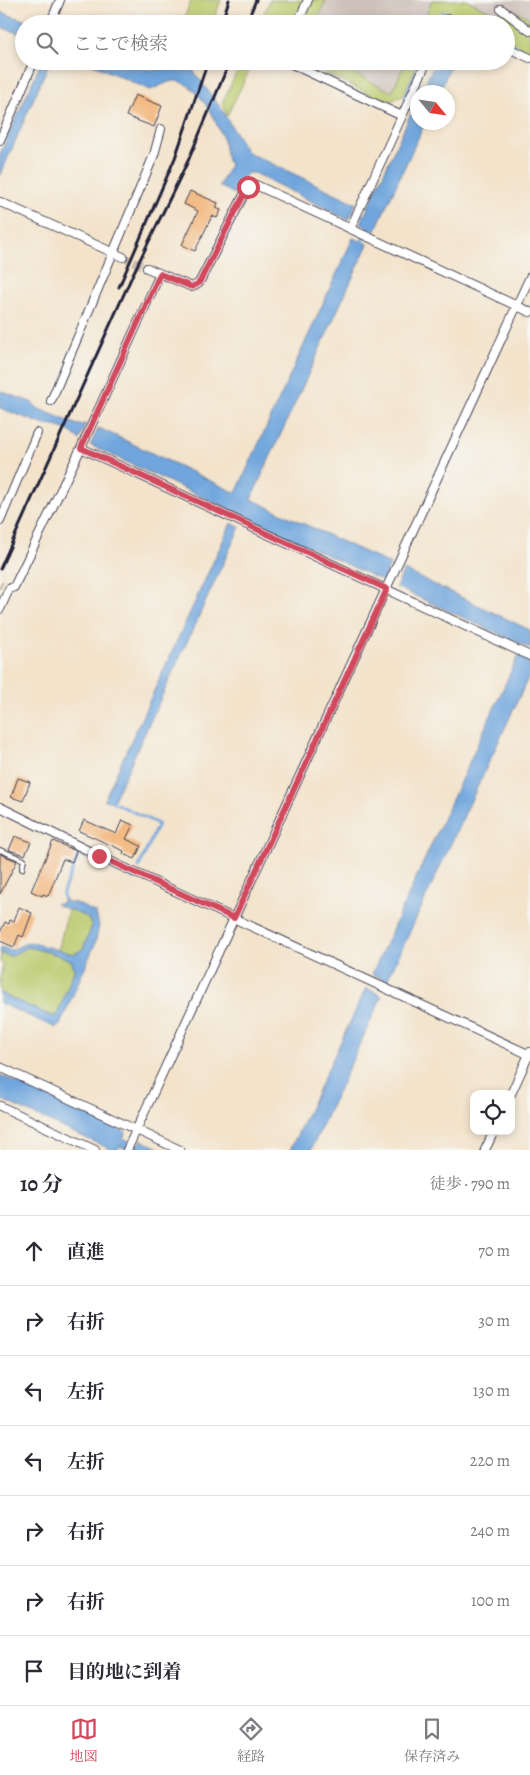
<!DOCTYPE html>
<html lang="ja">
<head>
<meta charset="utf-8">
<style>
  :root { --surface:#fff; --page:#f7f7f7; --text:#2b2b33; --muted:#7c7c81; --line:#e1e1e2; --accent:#d1495b }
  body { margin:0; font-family:Alegreya,"Noto Serif JP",serif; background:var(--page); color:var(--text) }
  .controls { position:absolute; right:15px; bottom:15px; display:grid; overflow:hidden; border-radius:10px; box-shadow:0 2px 8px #0003 }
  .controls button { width:45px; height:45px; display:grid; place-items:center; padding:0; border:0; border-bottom:1px solid var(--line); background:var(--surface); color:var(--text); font:25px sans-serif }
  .compass { position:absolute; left:410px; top:85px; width:45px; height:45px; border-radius:50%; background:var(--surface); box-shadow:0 2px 8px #0003; rotate:119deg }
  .stop { position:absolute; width:15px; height:15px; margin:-11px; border:4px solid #d1495b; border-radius:50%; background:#fff }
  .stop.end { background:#d1495b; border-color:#fff; box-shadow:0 1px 5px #0008 }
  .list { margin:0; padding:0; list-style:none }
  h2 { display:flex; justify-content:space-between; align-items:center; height:65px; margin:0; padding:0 20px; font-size:21px }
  h2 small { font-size:16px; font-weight:400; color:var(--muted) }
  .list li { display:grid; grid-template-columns:32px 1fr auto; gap:15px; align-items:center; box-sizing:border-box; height:70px; padding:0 20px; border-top:1px solid var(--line) }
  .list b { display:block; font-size:19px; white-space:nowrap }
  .list em { font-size:16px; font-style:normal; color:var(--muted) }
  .icon { flex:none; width:28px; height:28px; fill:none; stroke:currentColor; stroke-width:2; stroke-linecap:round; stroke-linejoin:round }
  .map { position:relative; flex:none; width:530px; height:1150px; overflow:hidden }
  .search { position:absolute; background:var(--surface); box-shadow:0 2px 8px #0003; left:15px; right:15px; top:15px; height:55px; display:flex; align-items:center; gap:12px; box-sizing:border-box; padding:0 18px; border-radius:28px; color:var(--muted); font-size:19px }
  .sheet { height:555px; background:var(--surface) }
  nav { display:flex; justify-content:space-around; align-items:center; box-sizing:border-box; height:70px; border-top:1px solid var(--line); background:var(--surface); font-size:14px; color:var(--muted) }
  nav a { display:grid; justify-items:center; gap:2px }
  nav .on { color:var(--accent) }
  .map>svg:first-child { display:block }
</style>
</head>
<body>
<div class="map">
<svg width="530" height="1150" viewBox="0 0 530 1150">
  <rect width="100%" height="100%" fill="#f6f6f2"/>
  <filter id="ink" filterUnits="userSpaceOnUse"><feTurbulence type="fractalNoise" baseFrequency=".02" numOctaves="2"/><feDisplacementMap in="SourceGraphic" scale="10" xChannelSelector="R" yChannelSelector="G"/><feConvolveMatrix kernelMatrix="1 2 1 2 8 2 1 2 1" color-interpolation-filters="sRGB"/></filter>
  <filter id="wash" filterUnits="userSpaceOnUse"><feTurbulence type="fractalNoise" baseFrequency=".0096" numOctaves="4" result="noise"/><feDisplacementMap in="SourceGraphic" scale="20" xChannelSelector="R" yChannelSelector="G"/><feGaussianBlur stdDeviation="1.12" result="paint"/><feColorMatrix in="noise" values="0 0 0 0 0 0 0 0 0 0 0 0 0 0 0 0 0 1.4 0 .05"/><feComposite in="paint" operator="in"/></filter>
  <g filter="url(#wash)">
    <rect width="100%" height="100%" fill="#f3e3cb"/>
    <path fill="#cec1b9" d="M326 0H530V18L507 8 501 16 434 1 423 24H315Z
      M329 61H406L393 92Z"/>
    <path fill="#bac96b" stroke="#6e7653" d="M191 0H221L212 24H182Z
      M270 0H326L315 24H259Z
      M432 0H466L501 16 507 7 530 18V52L506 41V24H471L443 11 437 24H423Z
      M242 61H254L227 116 222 103Z
      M299 61H329L392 92 406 61H419L403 96 387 102Z
      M68 909 87 917 92 926 83 949 74 954 58 951Z
      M28 947C42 951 60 954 72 961L74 971 57 1015 51 1016 0 993V978L3 965 0 962 1 954 10 956Z"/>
    <path fill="#6fa6dd" stroke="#48648c" d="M0 12 36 24H24V35L0 27Z
      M42 61H50L0 176V154Z
      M85 61H124L153 71 172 61H186L220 107 247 152 356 203 349 220 254 173H247L235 194 219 186 230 165C224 154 226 149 223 139 215 119 198 83 176 81 169 80 157 88 150 90Z
      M436 61H453L439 92H421Z
      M417 100 418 122 425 123 375 231 361 223Z
      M353 238 368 244 251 499 390 564 383 581 90 445 99 428 236 493Z
      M0 391 31 402 39 409 78 425 86 424 79 440C72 430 57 425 45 425L0 408Z
      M231 523 240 527 113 802 104 800Z
      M404 570 530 630V648L396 587Z
      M518 656 530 661V674L387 981 372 974Z
      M63 897 67 902 76 903 96 913 99 926 95 944 60 1025 56 1028 0 1003V993L51 1016 57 1015 74 971 72 961C60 954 42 951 28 947L10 956 0 953V947L11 950 29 942 74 954 83 949 92 926 87 917 55 904 63 903Z
      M366 988 382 996 311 1150H290Z
      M0 1075 126 1132 123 1138 138 1145 141 1140 163 1150H128L120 1146 117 1150H112L0 1099Z"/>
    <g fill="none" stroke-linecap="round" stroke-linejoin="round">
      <path stroke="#6fa6dd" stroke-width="3" d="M438 24 443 12 468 24
        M506 42 530 53
        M405 97 421 61
        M353 211 364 216
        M362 242 368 227
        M113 802 158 824 139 867
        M63 897V892L79 854 134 878"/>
    </g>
    <g id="blocks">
      <path fill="#f2b275" d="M135 95 162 106 154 127 126 116Z
        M190 191 218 203 216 208 221 210 217 218 212 216 195 251 182 245 198 211 184 204Z
        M18 778 30 782 23 801 11 797Z
        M84 820 116 834 122 820 133 825 126 839 141 846 135 859 123 854 124 851 79 831Z
        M15 836 31 842 25 855 9 850Z
        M53 841 76 851 72 862 63 859 48 896 43 894 42 896 31 891Z
        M0 854 17 861 0 894Z
        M19 907 32 913 23 937 19 935 14 947 0 941V933L5 922 9 924 10 920 14 921Z"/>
    </g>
  </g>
  <g filter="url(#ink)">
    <use href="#blocks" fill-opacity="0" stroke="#413f51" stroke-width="1"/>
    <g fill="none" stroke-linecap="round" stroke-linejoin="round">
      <path stroke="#c9bcae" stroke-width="8" stroke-dasharray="8 4" stroke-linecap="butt" d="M123 257 147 268
        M0 585 2 586"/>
      <defs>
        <path id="service" d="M0 850 24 860 22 869"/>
        <path id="minor" d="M501 9 530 31
          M50 24 60 0
          M297 24 308 0
          M445 24 447 19 457 24
          M506 47 530 58
          M285 61 402 116 350 229
          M402 116 427 61
          M0 140 34 61
          M0 202 123 257
          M147 268 192 287 199 283 248 187 256 185 530 312
          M160 274 81 448 530 656
          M51 401 154 155 161 129
          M0 521 37 433
          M0 609 9 589 14 587 81 448
          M0 807 99 856 530 1055
          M0 1067 180 1150
          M511 1094 530 1052
          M0 1106 95 1150
          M127 1150 530 277
          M485 1150 494 1131"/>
      </defs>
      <use href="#service" stroke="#413f51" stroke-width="6"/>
      <use href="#minor" stroke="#413f51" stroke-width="10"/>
      <use href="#service" stroke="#fff" stroke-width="4"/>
      <use href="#minor" stroke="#fff" stroke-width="8"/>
      <path stroke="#22223b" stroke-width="3" d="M221 24 229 0
        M246 24 256 0
        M119 287 175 158 208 61
        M0 569 133 274 188 161 230 61"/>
    </g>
  </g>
  <g fill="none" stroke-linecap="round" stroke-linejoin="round" filter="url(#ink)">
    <path stroke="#d1495b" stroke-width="6" d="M99 856 234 918 387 589 81 448 160 274 192 287 199 283 248 187"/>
  </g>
</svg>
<div class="controls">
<button><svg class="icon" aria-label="locate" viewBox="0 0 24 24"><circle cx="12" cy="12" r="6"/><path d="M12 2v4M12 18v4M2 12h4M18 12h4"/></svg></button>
</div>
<svg class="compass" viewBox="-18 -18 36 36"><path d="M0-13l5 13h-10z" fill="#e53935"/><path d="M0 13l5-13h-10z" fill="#7c7c81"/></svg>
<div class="stop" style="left:248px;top:187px"></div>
<div class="stop end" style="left:99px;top:856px"></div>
<div class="search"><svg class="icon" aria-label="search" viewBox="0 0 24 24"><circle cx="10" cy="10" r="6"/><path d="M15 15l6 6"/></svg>ここで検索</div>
</div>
<section class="sheet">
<h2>10 分<small>徒歩 · 790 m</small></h2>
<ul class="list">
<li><svg class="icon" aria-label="ahead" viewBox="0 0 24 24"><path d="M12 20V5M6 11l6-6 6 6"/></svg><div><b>直進</b></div><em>70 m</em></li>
<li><svg class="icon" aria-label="right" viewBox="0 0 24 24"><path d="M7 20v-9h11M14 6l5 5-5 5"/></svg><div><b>右折</b></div><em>30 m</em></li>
<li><svg class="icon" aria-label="left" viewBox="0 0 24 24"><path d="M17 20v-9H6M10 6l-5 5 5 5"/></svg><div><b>左折</b></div><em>130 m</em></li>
<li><svg class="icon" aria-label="left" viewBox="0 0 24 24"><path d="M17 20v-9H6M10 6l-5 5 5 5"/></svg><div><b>左折</b></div><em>220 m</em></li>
<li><svg class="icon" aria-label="right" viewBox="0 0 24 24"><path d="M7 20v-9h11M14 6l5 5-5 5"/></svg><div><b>右折</b></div><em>240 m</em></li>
<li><svg class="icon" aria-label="right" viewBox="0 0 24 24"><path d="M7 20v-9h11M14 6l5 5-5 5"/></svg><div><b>右折</b></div><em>100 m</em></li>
<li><svg class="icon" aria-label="arrive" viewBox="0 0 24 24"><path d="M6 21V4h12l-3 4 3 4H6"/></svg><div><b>目的地に到着</b></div></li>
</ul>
</section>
<nav>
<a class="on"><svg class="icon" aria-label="map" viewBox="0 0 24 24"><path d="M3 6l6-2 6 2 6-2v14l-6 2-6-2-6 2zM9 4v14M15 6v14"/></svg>地図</a>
<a><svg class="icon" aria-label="directions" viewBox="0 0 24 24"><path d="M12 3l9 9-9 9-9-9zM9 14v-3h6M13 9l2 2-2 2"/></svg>経路</a>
<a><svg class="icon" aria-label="saved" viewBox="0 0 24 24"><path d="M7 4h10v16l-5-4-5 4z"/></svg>保存済み</a>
</nav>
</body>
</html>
